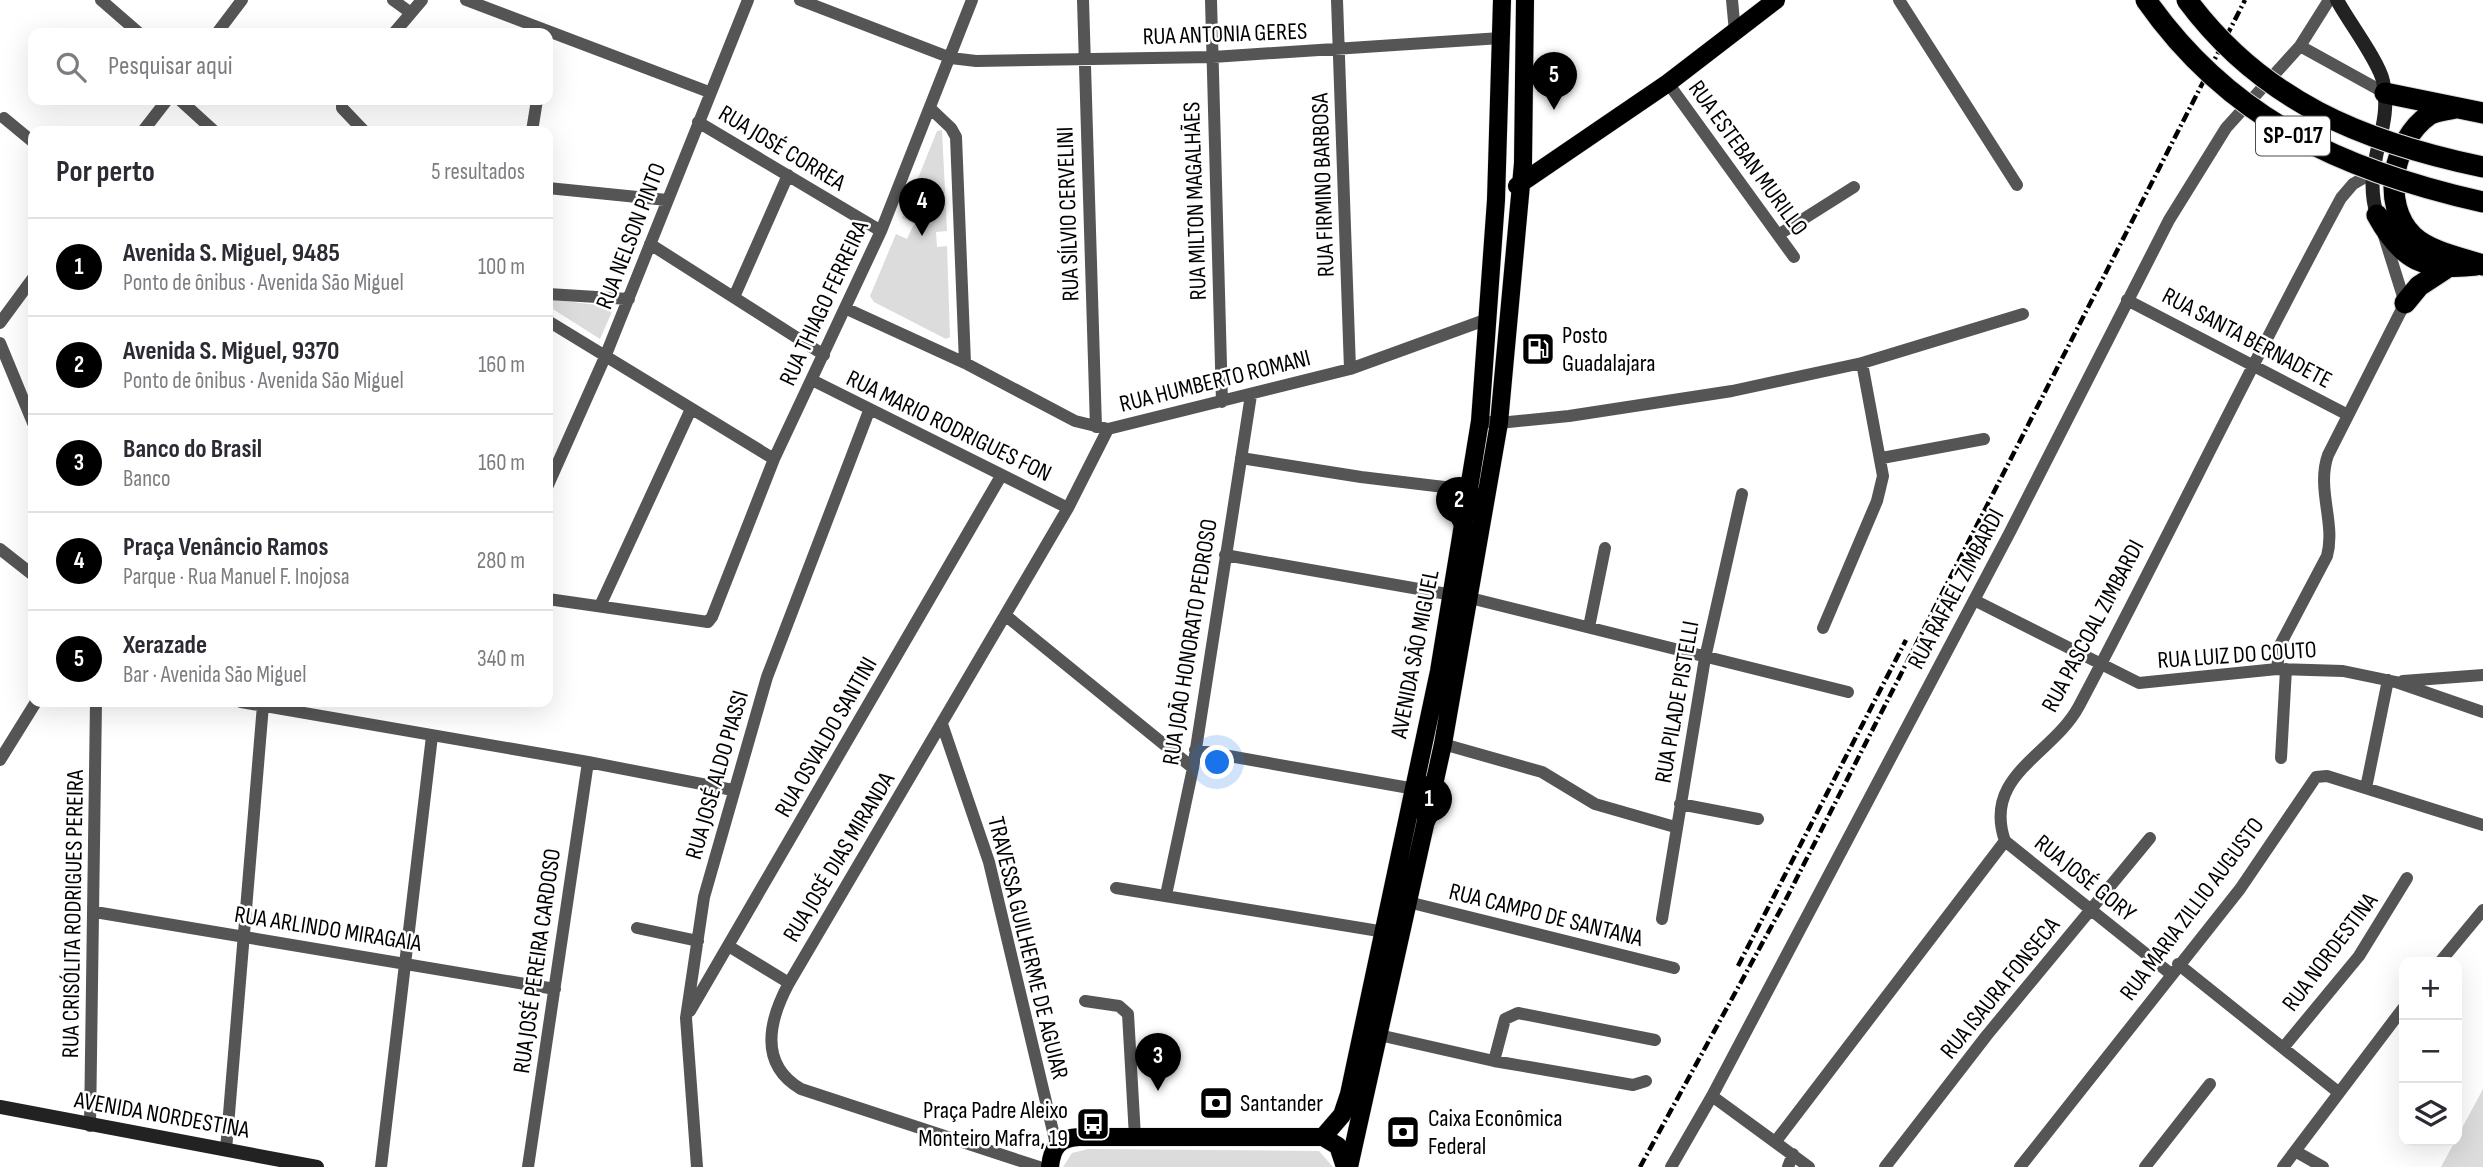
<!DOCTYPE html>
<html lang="pt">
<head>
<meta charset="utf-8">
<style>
  :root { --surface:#fff; --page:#f7f7f7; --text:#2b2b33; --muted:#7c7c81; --line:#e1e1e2; --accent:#000 }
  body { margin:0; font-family:"Sofia Sans Condensed",sans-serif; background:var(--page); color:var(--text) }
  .controls { position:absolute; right:21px; bottom:21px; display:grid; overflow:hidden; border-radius:14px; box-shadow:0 7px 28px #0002 }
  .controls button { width:63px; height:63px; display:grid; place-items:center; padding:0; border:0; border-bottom:2px solid var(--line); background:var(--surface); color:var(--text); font:35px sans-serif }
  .you { position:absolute; left:1218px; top:763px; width:24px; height:24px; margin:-18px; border:5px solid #fff; border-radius:50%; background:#1a73e8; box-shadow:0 0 0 10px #1a73e833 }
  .badge { display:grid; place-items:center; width:46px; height:46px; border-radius:50%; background:var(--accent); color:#fff; font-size:23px; font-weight:700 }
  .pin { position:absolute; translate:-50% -58px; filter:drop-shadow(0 2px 4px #0008) }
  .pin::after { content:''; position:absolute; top:37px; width:24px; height:21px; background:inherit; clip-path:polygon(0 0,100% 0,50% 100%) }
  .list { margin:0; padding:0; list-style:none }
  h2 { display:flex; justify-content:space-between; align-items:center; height:91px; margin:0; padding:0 28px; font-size:30px }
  h2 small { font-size:23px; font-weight:400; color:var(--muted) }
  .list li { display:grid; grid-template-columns:46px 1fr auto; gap:21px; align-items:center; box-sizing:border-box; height:98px; padding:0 28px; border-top:2px solid var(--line) }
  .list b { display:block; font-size:26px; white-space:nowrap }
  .list p { margin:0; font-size:23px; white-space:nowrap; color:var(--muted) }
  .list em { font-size:23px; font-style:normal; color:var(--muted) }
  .icon { flex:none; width:38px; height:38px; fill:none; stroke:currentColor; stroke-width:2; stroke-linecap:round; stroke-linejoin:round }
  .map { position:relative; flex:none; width:2483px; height:1167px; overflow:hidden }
  .search { position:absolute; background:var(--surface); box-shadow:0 7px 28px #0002; left:28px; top:28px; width:525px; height:77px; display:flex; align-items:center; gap:18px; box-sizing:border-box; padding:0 24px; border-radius:14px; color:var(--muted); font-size:26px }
  .panel { position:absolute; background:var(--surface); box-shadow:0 7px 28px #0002; left:28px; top:126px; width:525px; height:581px; border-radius:14px }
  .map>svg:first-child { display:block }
</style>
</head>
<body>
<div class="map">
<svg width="2483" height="1167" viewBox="0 0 2483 1167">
  <rect width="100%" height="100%" fill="#fff"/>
  <path fill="#dcdcdc" d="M942 130 947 231 936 232 937 247 947 246 950 337 946 339 874 302 870 296 896 234 907 239 914 224 902 218 937 131Z
    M548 300H556L614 307 600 339 548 306Z
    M2483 1089V1167H2441Z
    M1088 1149 1319 1151 1333 1167H1063L1072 1153Z"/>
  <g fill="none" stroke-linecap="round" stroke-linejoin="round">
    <defs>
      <path id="primary" d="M1517 186 1668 83 1776 0
        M1323 1137 1342 1115 1349 1094 1439 671 1480 421 1496 200 1502 0
        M1050 1167C1052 1147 1059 1138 1079 1137H1323L1338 1146 1345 1167
        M1349 1167 1443 744 1499 423 1523 163 1525 0"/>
      <path id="highway" d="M2385 93 2483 113
        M2455 108C2448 110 2436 111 2429 115 2393 140 2380 204 2413 236 2430 252 2462 258 2483 265
        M2377 215C2402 261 2425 271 2476 265
        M2405 303 2419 286 2445 269"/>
    </defs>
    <use href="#primary" stroke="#dbdbdb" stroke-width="19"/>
    <use href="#highway" stroke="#dbdbdb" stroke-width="23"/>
    <path stroke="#555" stroke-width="12" d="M101 0 139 33
      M393 0 411 13
      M466 0 709 92
      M800 0 951 58 976 61 1213 57 1501 38
      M1083 0 1096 427
      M1211 0 1222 402
      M1337 0 1350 369
      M1732 0 1735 32
      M1899 0 2017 185
      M217 33 242 0
      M394 33 422 0
      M2300 46 2385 93
      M1668 83 1794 257
      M180 100 214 131
      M342 100V108L364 131
      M931 109 951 128 956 137 965 363
      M4 118 33 142
      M698 122 881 231
      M143 131 167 100
      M532 131 537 100
      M548 188 667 200
      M1778 235 1854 187
      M650 244 824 355
      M548 294 629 299
      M734 297 788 175
      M2127 300 2348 415
      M847 309 965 363 1075 421 1108 429 1350 369 1485 320
      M548 321 774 459
      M0 323 33 278
      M0 343 33 423
      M812 380 1068 508
      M1480 421 1499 423 1569 416 1732 391 1862 363 2023 314
      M1241 458 1361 477 1469 490
      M1882 458 1984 439
      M548 485 605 357 748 0
      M0 549 33 575
      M1225 555 1470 598 1848 692
      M548 599 708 622 712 617 774 459 881 231 972 0
      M1974 600 2139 683 2277 669 2343 671 2396 682 2483 712
      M600 606 691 409
      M1005 615 1193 768
      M1589 627 1605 548
      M1823 628 1877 501 1883 476 1862 363
      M2277 669 2280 645 2327 556C2336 523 2316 489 2328 455L2405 303 2384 236
      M2403 681 2483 675
      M241 702 588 762 733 790
      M942 724 989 862 1056 1144
      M1443 744 1542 772 1595 804 1675 827
      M1195 750 1415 789
      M2281 758 2286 669
      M0 760 36 702
      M2366 788 2388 680
      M1680 804 1758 819
      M2005 841 2171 974
      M1116 888 1385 932
      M1166 895 1193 768 1251 395
      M1408 902 1674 968
      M95 912 555 989
      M1662 919 1705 658 1742 494
      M637 928 698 941
      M730 947 789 983
      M2440 962 2483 910
      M2178 964 2338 1092
      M1085 1001 1119 1006 1128 1014 1135 1137
      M690 1011 1001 476
      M1379 1035 1494 1061 1633 1085 1646 1081
      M2283 1048 2359 956 2407 878
      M1494 1061 1505 1019 1518 1013 1655 1040
      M1712 1096 1809 1167
      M90 1126 96 702
      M1776 1141 2005 841C1982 775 2053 755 2079 706 2168 538 2250 366 2341 198L2353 184 2372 173
      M226 1150 263 705
      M2295 1151 2323 1167
      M381 1167 432 736
      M528 1167 588 762
      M697 1167 686 1018 704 897 767 677 869 411
      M1039 1167 801 1089C758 1064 769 1020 789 983L1068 508 1108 429
      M1671 1167 1712 1096 2010 532 2169 220 2226 128 2300 46 2329 0
      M1788 1167 1793 1154
      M1885 1167 1987 1035 2150 838
      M2020 1167 2240 889 2316 777 2327 776 2483 825
      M2145 1167 2210 1084
      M2283 1167 2404 1007"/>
    <path stroke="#222" stroke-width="14" d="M2337 0C2348 21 2378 60 2383 81 2394 131 2361 162 2377 215
      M0 1107 317 1167"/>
    <use href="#primary" stroke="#000" stroke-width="18"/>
    <use href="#highway" stroke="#000" stroke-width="21"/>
    <path stroke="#000" stroke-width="4.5" stroke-dasharray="10 3.5 2 3.5" stroke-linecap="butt" d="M1738 966 1906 640
      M1640 1167 1782 907 2245 0"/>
    <defs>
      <path id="highway-bridge" d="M2146 0C2230 120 2344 171 2483 202
        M2187 0C2262 101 2363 142 2483 167"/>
    </defs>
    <use href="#highway-bridge" stroke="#dbdbdb" stroke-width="23" stroke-linecap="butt"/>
    <use href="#highway-bridge" stroke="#000" stroke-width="21"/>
  </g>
  <defs>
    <symbol id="fuel-square" viewBox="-11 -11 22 22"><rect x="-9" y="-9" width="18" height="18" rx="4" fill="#000" stroke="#fff"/><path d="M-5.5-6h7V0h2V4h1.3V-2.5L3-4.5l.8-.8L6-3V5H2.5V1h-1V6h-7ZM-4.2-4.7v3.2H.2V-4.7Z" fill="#fff"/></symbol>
    <symbol id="bank-square" viewBox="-11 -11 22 22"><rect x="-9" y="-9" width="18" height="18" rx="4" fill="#000" stroke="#fff"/><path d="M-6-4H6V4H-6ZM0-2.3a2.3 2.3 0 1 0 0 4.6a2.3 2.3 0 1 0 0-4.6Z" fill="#fff"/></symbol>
    <symbol id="bus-square" viewBox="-11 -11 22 22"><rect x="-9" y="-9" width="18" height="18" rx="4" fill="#000" stroke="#fff"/><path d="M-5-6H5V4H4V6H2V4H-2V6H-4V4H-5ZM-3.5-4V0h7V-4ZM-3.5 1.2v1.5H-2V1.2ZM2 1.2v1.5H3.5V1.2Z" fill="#fff"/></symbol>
  </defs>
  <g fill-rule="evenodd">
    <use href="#fuel-square" x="1519" y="330" width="38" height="38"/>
    <use href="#bank-square" x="1197" y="1084" width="38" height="38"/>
    <use href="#bus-square" x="1074" y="1105" width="38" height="38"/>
    <use href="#bank-square" x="1384" y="1113" width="38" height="38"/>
  </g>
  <g text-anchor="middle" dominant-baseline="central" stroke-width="5" stroke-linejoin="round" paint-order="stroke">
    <rect fill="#fff" stroke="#4c4c4c" stroke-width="2" x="2256" y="116.5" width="74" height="39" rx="5"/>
    <g font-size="23" font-weight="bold" fill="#000">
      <text x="2293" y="136">SP-017</text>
    </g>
    <g font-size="24" fill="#000" stroke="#fff">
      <text transform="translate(1225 34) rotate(-2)">RUA ANTONIA GERES</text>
      <text transform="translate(782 148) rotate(31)">RUA JOSÉ CORREA</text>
      <text transform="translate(1748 158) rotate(54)">RUA ESTEBAN MURILLO</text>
      <text transform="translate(1323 185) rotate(-92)">RUA FIRMINO BARBOSA</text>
      <text transform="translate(1195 201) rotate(-92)">RUA MILTON MAGALHÃES</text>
      <text transform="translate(1068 214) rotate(-92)">RUA SÍLVIO CERVELINI</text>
      <text transform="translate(631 236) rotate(-69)">RUA NELSON PINTO</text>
      <text transform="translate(824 303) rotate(-65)">RUA THIAGO FERREIRA</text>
      <text transform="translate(2247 338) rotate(28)">RUA SANTA BERNADETE</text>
      <text transform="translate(1215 381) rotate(-14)">RUA HUMBERTO ROMANI</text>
      <text transform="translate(949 426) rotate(26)">RUA MARIO RODRIGUES FON</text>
      <text transform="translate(1956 589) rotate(-62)">RUA RAFAEL ZIMBARDI</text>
      <text transform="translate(2093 626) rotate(-62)">RUA PASCOAL ZIMBARDI</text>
      <text transform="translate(1190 642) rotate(-81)">RUA JOÃO HONORATO PEDROSO</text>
      <text transform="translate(1415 654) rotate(-79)">AVENIDA SÃO MIGUEL</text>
      <text transform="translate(2237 655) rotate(-4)">RUA LUIZ DO COUTO</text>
      <text transform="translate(1677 702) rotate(-80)">RUA PILADE PISTELLI</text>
      <text transform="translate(826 737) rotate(-60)">RUA OSVALDO SANTINI</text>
      <text transform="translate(717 775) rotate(-74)">RUA JOSÉ ALDO PIASSI</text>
      <text transform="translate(839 857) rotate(-59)">RUA JOSÉ DIAS MIRANDA</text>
      <text transform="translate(2085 878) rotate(39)">RUA JOSÉ GORY</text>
      <text transform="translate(2192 909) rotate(-53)">RUA MARIA ZILLIO AUGUSTO</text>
      <text transform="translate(73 914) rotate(-89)">RUA CRISÓLITA RODRIGUES PEREIRA</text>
      <text transform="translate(1546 915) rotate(14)">RUA CAMPO DE SANTANA</text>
      <text transform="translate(328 929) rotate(9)">RUA ARLINDO MIRAGAIA</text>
      <text transform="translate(1028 948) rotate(76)">TRAVESSA GUILHERME DE AGUIAR</text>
      <text transform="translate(2330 952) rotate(-53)">RUA NORDESTINA</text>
      <text transform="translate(537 961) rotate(-82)">RUA JOSÉ PEREIRA CARDOSO</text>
      <text transform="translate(2000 988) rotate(-51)">RUA ISAURA FONSECA</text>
      <text transform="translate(162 1115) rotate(10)">AVENIDA NORDESTINA</text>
    </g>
    <g font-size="24" fill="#000" stroke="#fff" text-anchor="start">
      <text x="1562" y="335">Posto<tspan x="1562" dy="28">Guadalajara</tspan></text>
      <text x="1240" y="1103">Santander</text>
      <text x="1068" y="1110" text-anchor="end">Praça Padre Aleixo<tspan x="1068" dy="28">Monteiro Mafra, 19</tspan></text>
      <text x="1428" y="1118">Caixa Econômica<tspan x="1428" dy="28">Federal</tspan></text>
    </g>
  </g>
</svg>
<div class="controls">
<button>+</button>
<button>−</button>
<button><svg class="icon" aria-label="layers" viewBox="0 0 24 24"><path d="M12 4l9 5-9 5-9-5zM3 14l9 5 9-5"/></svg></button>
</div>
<div class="you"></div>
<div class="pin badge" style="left:1429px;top:834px">1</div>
<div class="pin badge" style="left:1459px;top:535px">2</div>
<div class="pin badge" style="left:1158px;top:1091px">3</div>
<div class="pin badge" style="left:922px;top:236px">4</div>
<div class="pin badge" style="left:1554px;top:110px">5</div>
<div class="search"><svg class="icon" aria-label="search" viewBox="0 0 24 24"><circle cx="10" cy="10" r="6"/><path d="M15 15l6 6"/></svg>Pesquisar aqui</div>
<section class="panel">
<h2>Por perto<small>5 resultados</small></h2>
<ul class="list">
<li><span class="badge">1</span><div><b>Avenida S. Miguel, 9485</b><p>Ponto de ônibus · Avenida São Miguel</p></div><em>100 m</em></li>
<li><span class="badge">2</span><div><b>Avenida S. Miguel, 9370</b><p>Ponto de ônibus · Avenida São Miguel</p></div><em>160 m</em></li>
<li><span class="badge">3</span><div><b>Banco do Brasil</b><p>Banco</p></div><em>160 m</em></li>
<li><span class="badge">4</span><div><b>Praça Venâncio Ramos</b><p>Parque · Rua Manuel F. Inojosa</p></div><em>280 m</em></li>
<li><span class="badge">5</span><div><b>Xerazade</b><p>Bar · Avenida São Miguel</p></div><em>340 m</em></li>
</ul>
</section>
</div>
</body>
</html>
